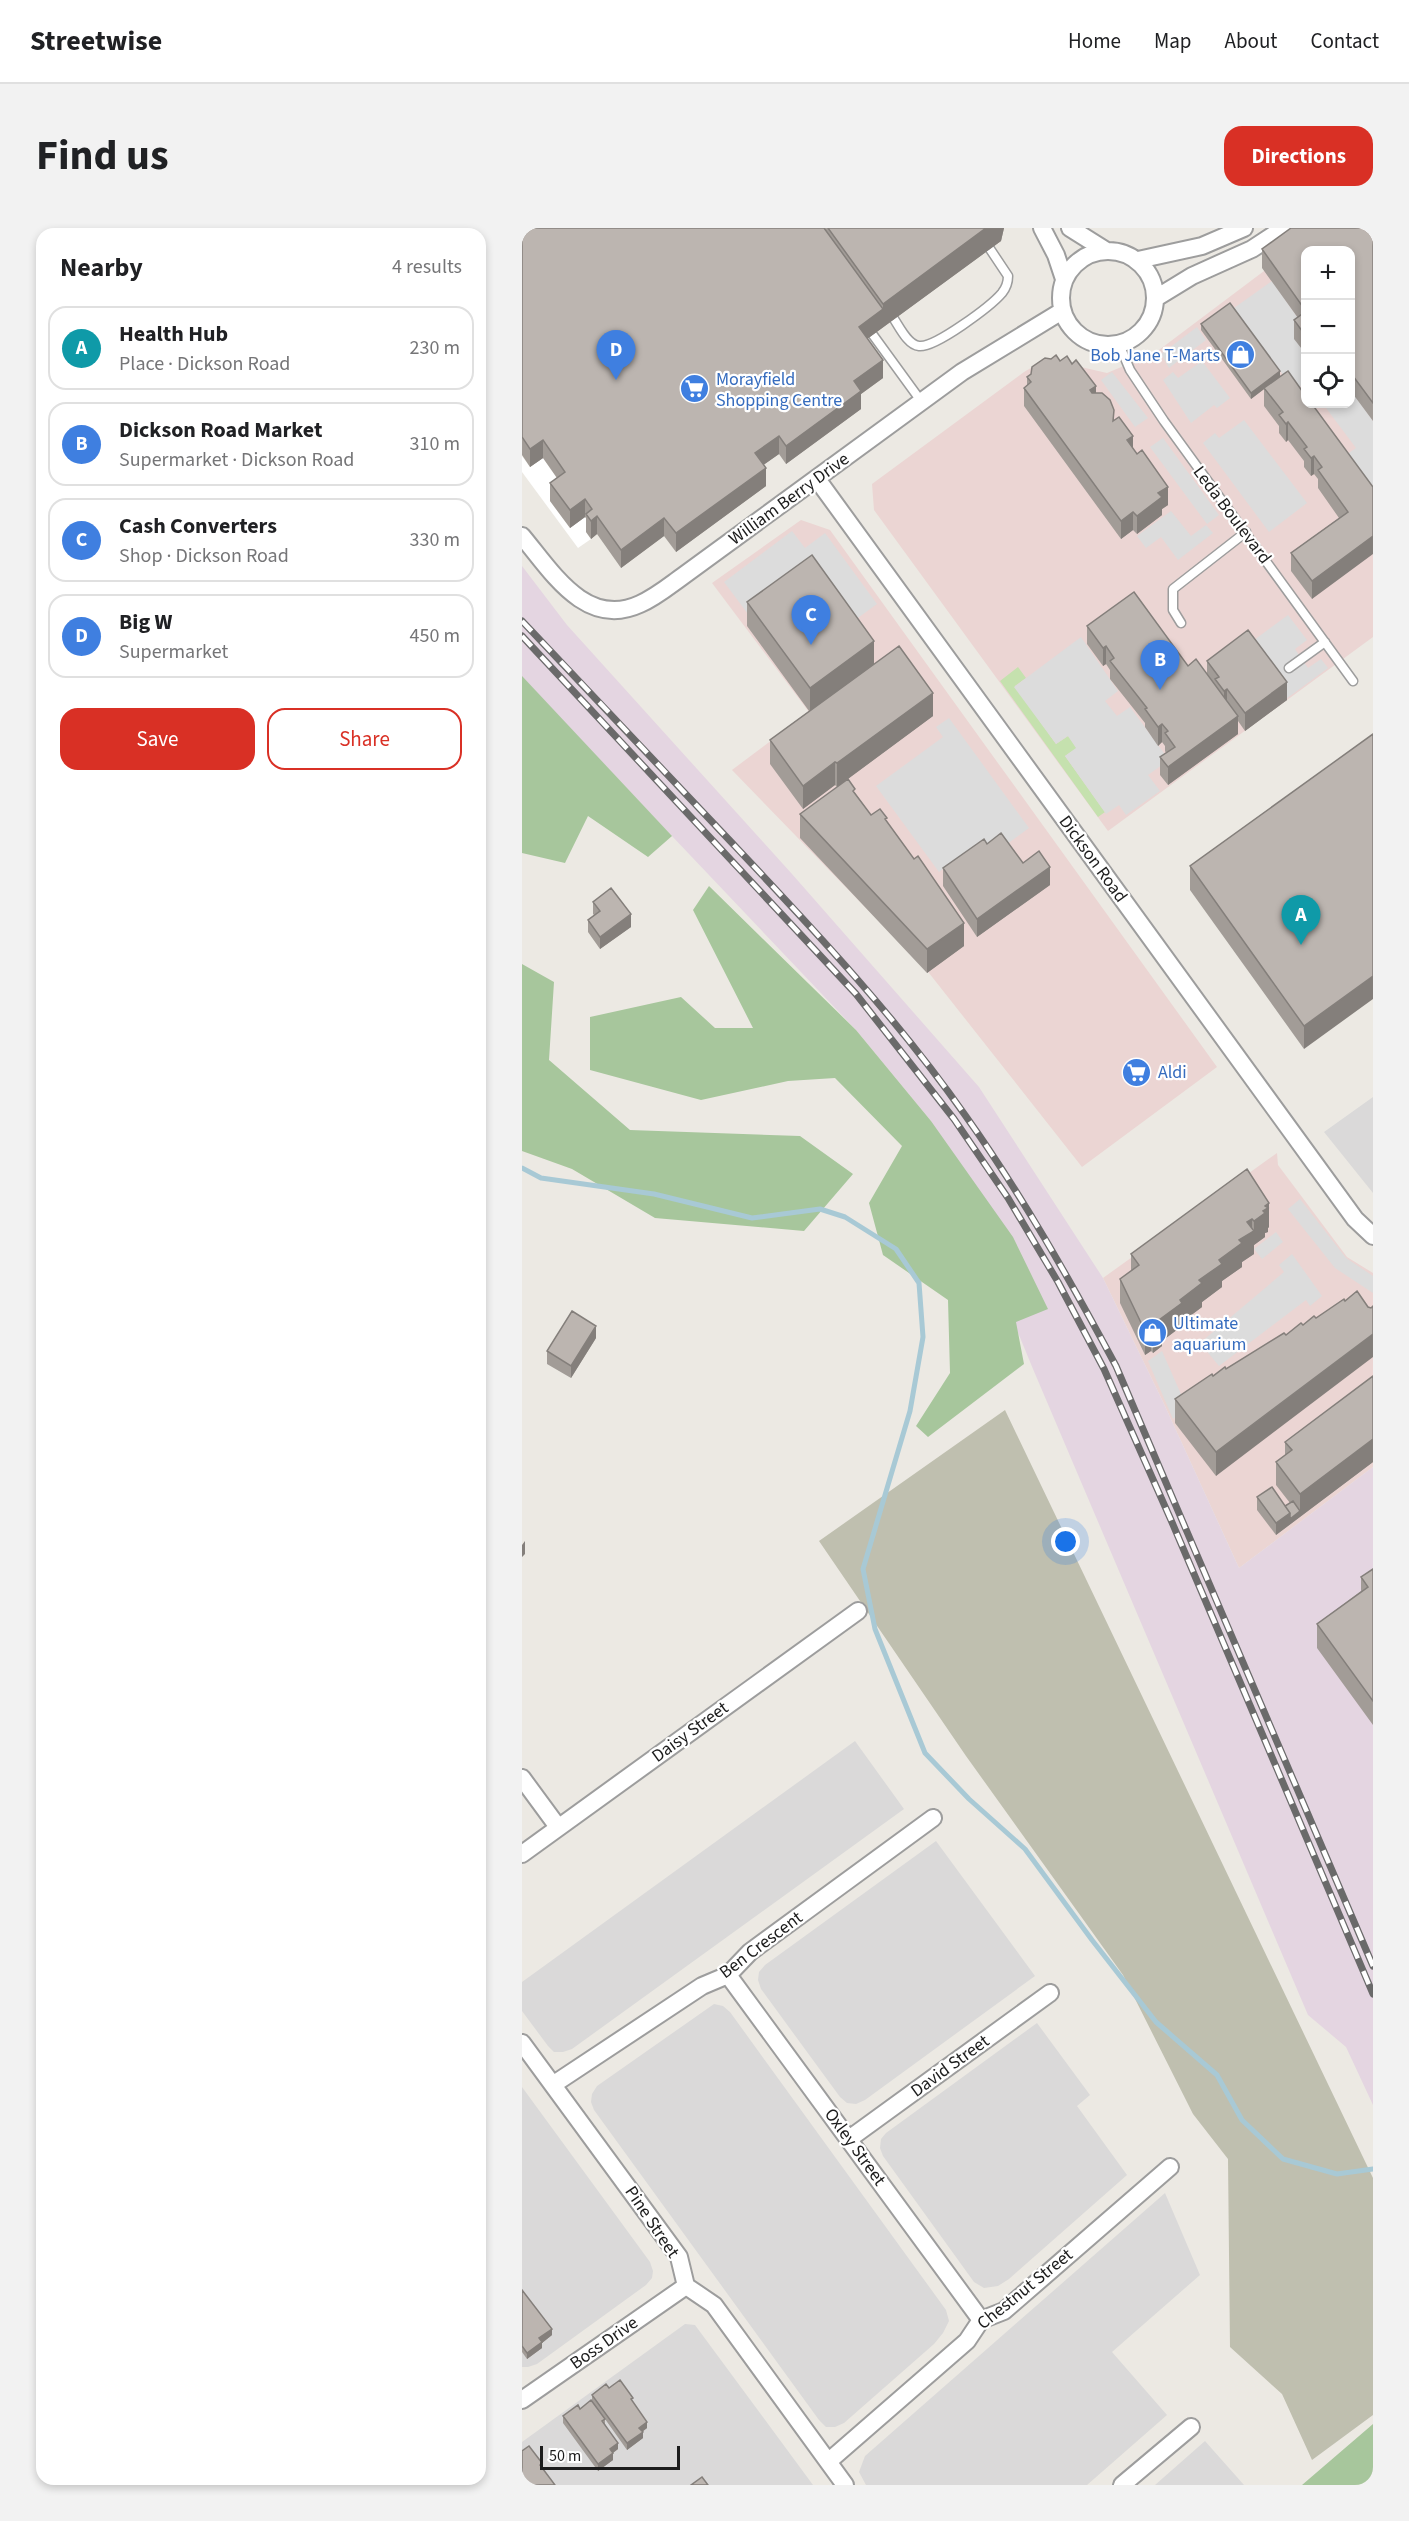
<!DOCTYPE html>
<html lang="en">
<head>
<meta charset="utf-8">
<style>
  :root { --surface:#fff; --page:#f2f2f2; --text:#202124; --muted:#757577; --line:#e0e0e0; --accent:#d93025 }
  body { margin:0; font-family:"Source Sans 3",sans-serif; background:var(--page); color:var(--text) }
  .controls { position:absolute; right:18px; top:18px; display:grid; overflow:hidden; border-radius:12px; box-shadow:0 3px 9px #0003 }
  .controls button { width:54px; height:54px; display:grid; place-items:center; padding:0; border:0; border-bottom:2px solid var(--line); background:var(--surface); color:var(--text); font:30px sans-serif }
  .scale { position:absolute; left:18px; bottom:15px; width:140px; box-sizing:border-box; padding-left:6px; border:3px solid #1c1c1c; border-top:0; font-size:16px; line-height:21px; white-space:nowrap; color:#1c1c1c; -webkit-text-stroke:4px #fff; paint-order:stroke }
  .you { position:absolute; left:544px; top:1314px; width:21px; height:21px; margin:-15px; border:4px solid #fff; border-radius:50%; background:#1a73e8; box-shadow:0 0 0 9px #1a73e833 }
  .badge { display:grid; place-items:center; width:39px; height:39px; border-radius:50%; background:var(--accent); color:#fff; font-size:20px; font-weight:700 }
  .pin { position:absolute; translate:-50% -50px; filter:drop-shadow(0 2px 3px #0008) }
  .pin::after { content:''; position:absolute; top:32px; width:21px; height:18px; background:inherit; clip-path:polygon(0 0,100% 0,50% 100%) }
  .list { margin:0; padding:0; list-style:none }
  h2 { display:flex; justify-content:space-between; align-items:center; height:78px; margin:0; padding:0 24px; font-size:26px }
  h2 small { font-size:20px; font-weight:400; color:var(--muted) }
  .list li { display:grid; grid-template-columns:39px 1fr auto; gap:18px; align-items:center; box-sizing:border-box; height:84px; margin:0 12px 12px; padding:0 12px; border:2px solid var(--line); border-radius:18px }
  .list b { display:block; font-size:22px; white-space:nowrap }
  .list p { margin:0; font-size:20px; white-space:nowrap; color:var(--muted) }
  .list em { font-size:20px; font-style:normal; color:var(--muted) }
  .actions { display:flex; gap:12px; padding:18px 24px }
  .actions a { flex:1; padding:14px 0; border:2px solid var(--accent); border-radius:18px; text-align:center; font-size:21px; color:var(--accent) }
  .actions .main { background:var(--accent); color:#fff }
  .icon { flex:none; width:33px; height:33px; fill:none; stroke:currentColor; stroke-width:2; stroke-linecap:round; stroke-linejoin:round }
  .map { position:relative; flex:none; width:851px; height:2257px; overflow:hidden; border-radius:18px }
  header { display:flex; align-items:center; gap:36px; box-sizing:border-box; height:84px; padding:0 30px; background:var(--surface); border-bottom:2px solid var(--line) }
  header strong { font-size:28px }
  nav { display:flex; gap:33px; margin-inline-start:auto; font-size:21px }
  .intro { display:flex; align-items:center; justify-content:space-between; box-sizing:border-box; height:144px; padding:0 36px }
  h1 { margin:0; font-size:42px }
  .button { padding:15px 27px; border-radius:18px; background:var(--accent); color:#fff; font-size:21px; font-weight:700 }
  main { display:flex; gap:36px; padding:0 36px }
  aside { flex:1; background:var(--surface); border-radius:18px; box-shadow:0 3px 9px #0003 }
  .map>svg:first-child { display:block }
</style>
</head>
<body>
<header>
<strong>Streetwise</strong>
<nav><a>Home</a><a>Map</a><a>About</a><a>Contact</a></nav>
</header>
<div class="intro"><h1>Find us</h1><a class="button">Directions</a></div>
<main>
<aside>
<h2>Nearby<small>4 results</small></h2>
<ul class="list">
<li><span class="badge" style="background:#0f9aa8">A</span><div><b>Health Hub</b><p>Place · Dickson Road</p></div><em>230 m</em></li>
<li><span class="badge" style="background:#3f7fe0">B</span><div><b>Dickson Road Market</b><p>Supermarket · Dickson Road</p></div><em>310 m</em></li>
<li><span class="badge" style="background:#3f7fe0">C</span><div><b>Cash Converters</b><p>Shop · Dickson Road</p></div><em>330 m</em></li>
<li><span class="badge" style="background:#3f7fe0">D</span><div><b>Big W</b><p>Supermarket</p></div><em>450 m</em></li>
</ul>
<div class="actions"><a class="main">Save</a><a>Share</a></div>
</aside>
<div class="map">
<svg width="851" height="2257" viewBox="0 0 851 2257">
  <rect width="100%" height="100%" fill="#ece9e3"/>
  <path fill="#dad9d9" d="M851 869V965L802 904Z
    M333 1513 382 1581 50 1821 41 1824H32L26 1818 0 1783V1754Z
    M414 1613 513 1748 343 1872 334 1876 325 1875 318 1869 239 1761 236 1752 237 1744 243 1737Z
    M192 1776 201 1778 208 1784 424 2082 427 2093 421 2105 412 2116 322 2195 313 2199H304L297 2192 72 1882 69 1874 70 1866 75 1858Z
    M515 1795 568 1867 555 1878 605 1947 487 2051 476 2058 462 2060 452 2054 361 1928 358 1920 359 1911 364 1905Z
    M0 1859 128 2034 131 2043 130 2050 124 2057 15 2136 6 2139H0Z
    M643 1965 678 2047 590 2124 645 2187 565 2257H344L337 2244 343 2228Z
    M163 2096 173 2097 291 2257H0V2214Z
    M683 2213 722 2257H633Z"/>
  <path fill="#ebd5d3" fill-rule="evenodd" d="M799 0H851V409L586 603 352 282 350 256 502 144 524 131 585 145 633 125ZM784 22H828V176H784Z
    M279 292 308 302 695 839 560 939 407 745 210 542 287 484 190 355Z
    M755 925 756 937 825 1029 851 1045V1239L717 1340 642 1176 581 1050Z"/>
  <path fill="#e4d5e1" d="M0 338 45 397 270 646 457 859 581 1050 642 1176 717 1340 851 1239V1877L824 1819 786 1787 511 1141 409 893 334 802 0 450Z"/>
  <path fill="#bfbfaf" d="M483 1182 851 1950V2187L790 2232 760 2166 708 2119 706 1931 671 1886 601 1747 444 1528 297 1313Z"/>
  <path fill="#c5e1ae" d="M496 439 504 450 493 458 534 516 546 508 555 520 543 528 583 584 576 589 478 453Z"/>
  <path fill="#a7c69c" d="M0 448 150 608 126 629 66 588 43 635 0 625Z
    M187 658 334 802 409 893 491 1009 526 1081 494 1094 502 1136 406 1209 394 1198 428 1145 426 1072 361 1027 347 975 380 918 313 850 266 853 179 872 68 842V789L159 769 193 800H231L171 682Z
    M0 736 32 754 27 832 108 902 278 908 331 946 282 1003 133 990 50 941 0 923Z
    M851 2196V2257H780Z"/>
  <path fill="#dcdcdc" d="M750 53 783 100 773 111 783 125V155L773 163 712 80Z
    M675 99 684 112 647 140 639 126Z
    M680 133 708 170 695 180 692 177 669 195 641 152 651 144 656 150Z
    M590 144 626 190 613 199 579 152Z
    M829 162 851 193V270L821 229 834 220 801 176H828Z
    M722 192 785 275 747 304 681 215 693 205 697 210Z
    M641 210 697 287 685 296 628 219Z
    M649 283 669 308 684 297 691 305 656 332 639 309 624 320 615 308Z
    M270 303 283 320 303 305 355 376 329 395 229 390 202 354Z
    M766 387 785 412 773 421 786 440 799 431 806 440 764 471 724 418Z
    M559 409 596 463 583 473 595 488 608 479 647 532 626 547 638 563 604 587 597 577 584 586 543 528 554 520 546 508 534 516 492 459Z
    M427 490 507 600 466 630 455 616 417 644 354 558 421 509 414 499Z
    M778 971 824 1030 851 1048V1065L813 1040 766 981Z
    M754 1004 761 1014 740 1031 732 1021Z
    M770 1026 800 1068 788 1078 784 1072 697 1138 678 1115 762 1044 757 1037Z
    M640 1123 665 1180 651 1191 626 1133Z"/>
  <path fill="#fff" d="M0 228 8 239 21 230 43 262 28 273 48 300 63 289 70 299 64 304 69 311 56 320 0 244Z"/>
  <g fill="none" stroke-linecap="round" stroke-linejoin="round">
    <path stroke="#a8c9d5" stroke-width="5" d="M0 940 19 950 132 966 230 990 298 981 323 989 374 1021 397 1055 401 1109 388 1183 341 1341 353 1401 403 1525 447 1571 503 1621 570 1712 634 1794 695 1847 720 1892 761 1931 815 1946 851 1941"/>
    <defs>
      <path id="lane" d="M372 91C378 100 386 117 397 118 413 120 469 78 480 65 484 60 486 55 486 48L468 21
        M351 107 399 173
        M597 116 608 142 642 193 831 453
        M659 395 651 382V361L724 304
        M767 440 803 414"/>
      <path id="street" d="M520 0 534 27 542 51
        M548 0 583 22
        M539 70a47 47 0 1 1 94 0a47 47 0 1 1-94 0Z
        M616 32 680 18 722 0
        M634 70 670 48 730 21 762 0
        M295 251 833 991 851 1008
        M0 308C30 344 64 401 118 376 134 369 147 358 161 348L440 144 540 83
        M0 1550 36 1599
        M0 1626 336 1383
        M206 1747 459 2092
        M0 1815 157 2029 164 2058 192 2077 323 2257
        M32 1856 180 1758 206 1747 228 1724 411 1590
        M327 1911 528 1765
        M0 2172 164 2058
        M307 2233 445 2113 459 2092 482 2083 648 1939
        M600 2257 669 2199"/>
    </defs>
    <use href="#lane" stroke="#9d9d9d" stroke-width="11"/>
    <use href="#street" stroke="#9d9d9d" stroke-width="20"/>
    <use href="#lane" stroke="#fff" stroke-width="8"/>
    <use href="#street" stroke="#fff" stroke-width="16"/>
    <defs>
      <path id="rail" d="M0 393C71 467 141 542 212 617 293 703 375 790 443 887 500 967 548 1052 594 1138L851 1738
        M0 408 334 766 432 891 486 970 536 1054 582 1141 649 1292 851 1766"/>
    </defs>
    <use href="#rail" stroke="#6a6a6a" stroke-width="7"/>
    <use href="#rail" stroke="#fff" stroke-width="4.5" stroke-dasharray="14" stroke-linecap="butt"/>
  </g>
  <path fill="#a29c97" d="M0 0H482L479 13 345 111 361 150 339 166V181L264 236 257 226 241 237 244 258 154 324 142 308 99 340 75 306 69 311 64 304V290L63 289 48 300 28 273V255L35 250 21 230 8 239 0 227Z
    M851 0V193L828 162V22H783V125L772 111V92L776 90 740 40V21Z
    M679 96 758 148 851 259 790 371 769 343V325L817 290 796 260V251L792 246 789 248 782 239V233L766 212 764 214 757 205V198L742 178V161L729 171 679 102Z
    M538 133 574 165 646 277 640 281V287L615 306 611 302 599 311 502 178V160L505 157V149Z
    M225 374 352 436 411 488 315 559 313 557 281 581 248 536V512L287 483 225 398Z
    M565 398 685 445V433L765 472 723 503 716 493V506L646 557 638 547V529L644 525 643 523V518L640 514 636 518 623 499V495L588 451V442L584 436 581 438 565 416Z
    M851 506 782 821 668 662V638Z
    M333 565 349 587 365 594 392 631 442 718 405 745 278 610V586Z
    M465 616 501 635 528 657 455 709 421 658V640Z
    M71 674 109 699 78 721 66 704V692L72 687 71 686Z
    M725 941 747 999 746 1000V1004L743 1005V1009L732 1017V1016V1026L720 1034V1039L700 1053V1059L680 1074V1079L660 1094V1098L640 1113V1118L631 1125 629 1123 623 1127 598 1075V1051L609 1043V1026Z
    M781 1097 694 1248 653 1195V1171L691 1148Z
    M74 1110 49 1150 25 1136V1123Z
    M763 1214 851 1234 754 1307 735 1282V1269L763 1278 768 1275 754 1257V1234L763 1227Z
    M851 1341V1497L795 1420V1396L839 1363V1349Z
    M0 2062 30 2107 20 2115V2120L5 2131 0 2124Z
    M87 2160 111 2174 125 2200 120 2204 121 2210 105 2222 83 2191V2196L96 2221 91 2225V2232L76 2243 41 2195V2188L58 2181 70 2173V2167Z"/>
  <path fill="#847f7b" d="M464 0H482L479 13 337 117V99L361 81V76Z
    M361 132V150L339 166V181L264 236V218L332 153Z
    M758 143V149L729 171V165Z
    M574 158V176L568 162Z
    M766 194V212L764 214V196Z
    M257 208V226L233 243V225Z
    M611 208V226L605 212Z
    M21 212V230L8 239V221Z
    M792 228V246L789 248V230Z
    M244 240V258L154 324V305Z
    M646 259V277L640 281V287L615 306V288L636 265Z
    M63 271V289L48 300V282Z
    M611 284V302L599 311V293Z
    M75 288V306L69 311V293Z
    M142 290V308L99 340V322Z
    M851 308V326L790 371V353Z
    M352 413V437L288 484V460Z
    M584 418V436L581 438V420Z
    M765 454V472L723 503V485Z
    M705 461V479L702 481V463Z
    M411 465V488L315 559V535Z
    M716 488V506L646 557V539Z
    M640 496V514L636 518V499Z
    M313 534V557L281 581V558Z
    M528 639V657L455 709V691Z
    M109 686V699L78 721V709Z
    M442 695V718L405 745V721Z
    M851 748V771L782 821V798Z
    M747 975V999L746 1000V1004L743 1005V1009L732 1017V993L741 983 743 978Z
    M730 991V1003H732V1026L720 1034V1039L700 1053V1059L680 1074V1079L660 1094V1098L640 1113V1118L631 1125V1102L637 1092 697 1032 725 994Z
    M74 1098V1110L49 1150V1138Z
    M629 1099V1123L623 1127V1103Z
    M851 1106V1129L694 1248V1224Z
    M851 1211V1234L754 1307V1295L768 1285 778 1283V1266Z
    M3 1313V1326L0 1329V1317Z
    M30 2101V2107L20 2115V2120L5 2131V2125L17 2110Z
    M125 2194V2200L117 2206V2200Z
    M121 2204V2210L105 2222V2215Z
    M96 2215V2221L88 2227V2221Z
    M91 2225V2232L76 2243V2236Z"/>
  <path fill="#bcb5b0" stroke="#847f7b" stroke-width="1.5" d="M6 0H302L361 81 337 99 361 132 332 153 339 163 264 218 257 208 233 225 244 240 154 305 142 290 99 322 75 288 69 293 64 286 70 281 63 271 48 282 28 255 43 244 21 212 8 221 0 209V4Z
    M306 0H464L361 76Z
    M769 0H851V175L828 144V22H783V82L740 21Z
    M708 75 758 143 729 165 679 96Z
    M783 84V107L772 92Z
    M534 127 538 133 545 128 550 136 554 132 574 158 568 162 570 165H580L588 172 592 182 591 193 597 189 611 208 605 212 615 226 620 222 646 259 636 265 640 269 615 288 611 284 599 293 502 160 509 154 505 149 509 146 510 139 523 130 529 131Z
    M766 143 783 167V176H790L851 259V308L790 353 769 325 826 284 796 242 800 239 792 228 789 230 782 221 785 219 766 194 764 196 757 187 761 184 742 160Z
    M290 327 352 413 288 460 225 374Z
    M612 364 666 438 674 431 716 488 646 539 638 529 653 519 643 505 646 503 640 496 636 499 623 481 625 480 588 433 592 430 584 418 581 420 565 398Z
    M726 402 765 454 723 485 705 461 702 463 693 451 697 449 685 433Z
    M377 418 411 465 315 535 313 534 281 558 248 512Z
    M851 506V748L782 798 668 638Z
    M326 551 333 561 331 563 349 587 358 581 365 590 363 591 392 631 396 628 442 695 405 721 278 586Z
    M479 605 501 635 517 623 528 639 455 691 421 640 462 611 465 616Z
    M89 660 109 686 78 709 66 692 78 683 71 674Z
    M725 941 747 975 743 978 746 980 741 983 743 985 732 993 730 991 725 994 732 1003 717 1012 720 1015 697 1032 700 1036 677 1052 680 1055 658 1072 660 1075 637 1092 640 1094 631 1102 629 1099 623 1103 598 1051 617 1037 609 1026Z
    M835 1063 846 1079 849 1080 851 1078V1106L694 1224 653 1171 690 1146 691 1148 703 1139 704 1141 762 1105 764 1107 779 1095 781 1097 792 1088 794 1090 822 1071 823 1073Z
    M50 1083 74 1098 49 1138 25 1123Z
    M851 1148V1211L778 1266 754 1234 770 1222 763 1214Z
    M750 1259 768 1285 754 1295 735 1269Z
    M771 1273 778 1283 768 1291V1285L763 1278Z
    M851 1341V1473L795 1396 846 1359 839 1349Z
    M0 2062 30 2101 17 2110 20 2114 5 2125 0 2118Z
    M98 2152 111 2170 109 2171 125 2194 117 2200 121 2204 105 2215 70 2167 84 2156 87 2160Z
    M69 2172 83 2191 80 2193 96 2215 88 2221 91 2225 76 2236 41 2188 56 2177 58 2181Z
    M7 2218 20 2235 18 2237 33 2257H0V2223Z
    M180 2249 186 2257H169Z"/>
  <defs>
    <symbol id="shop-disc" viewBox="-11 -11 22 22"><circle r="9.5" fill="#3f7fe0" stroke="#fff"/><path d="M-5-2.5h2.3a2.7 3.5 0 0 1 5.4 0H5L5.5 6h-11ZM-1.5-2.5h3a1.5 2.3 0 0 0-3 0Z" fill="#fff"/></symbol>
    <symbol id="supermarket-disc" viewBox="-11 -11 22 22"><circle r="9.5" fill="#3f7fe0" stroke="#fff"/><path d="M-6-5.5h2.5l.6 2H6L4.5 2H-2.5L-4.4-4H-6ZM-1.5 3.2a1.3 1.3 0 1 0 .1 0ZM3 3.2a1.3 1.3 0 1 0 .1 0Z" fill="#fff"/></symbol>
  </defs>
  <g fill-rule="evenodd">
    <use href="#shop-disc" x="702" y="110" width="33" height="33"/>
    <use href="#supermarket-disc" x="156" y="144" width="33" height="33"/>
    <use href="#supermarket-disc" x="598" y="828" width="33" height="33"/>
    <use href="#shop-disc" x="614" y="1088" width="33" height="33"/>
  </g>
  <g text-anchor="middle" dominant-baseline="central" stroke-width="4.5" stroke-linejoin="round" paint-order="stroke">
    <g font-size="18" fill="#366cbe" stroke="#fff" text-anchor="start">
      <text x="698" y="127" text-anchor="end">Bob Jane T-Marts</text>
      <text x="194" y="151">Morayfield<tspan x="194" dy="21">Shopping Centre</tspan></text>
      <text x="636" y="844">Aldi</text>
      <text x="651" y="1095">Ultimate<tspan x="651" dy="21">aquarium</tspan></text>
    </g>
    <g font-size="18" fill="#1c1c1c" stroke="#fff">
      <text transform="translate(267 271) rotate(-36)">William Berry Drive</text>
      <text transform="translate(710 287) rotate(53)">Leda Boulevard</text>
      <text transform="translate(571 631) rotate(54)">Dickson Road</text>
      <text transform="translate(168 1504) rotate(-36)">Daisy Street</text>
      <text transform="translate(239 1717) rotate(-37)">Ben Crescent</text>
      <text transform="translate(428 1838) rotate(-36)">David Street</text>
      <text transform="translate(333 1919) rotate(54)">Oxley Street</text>
      <text transform="translate(130 1994) rotate(56)">Pine Street</text>
      <text transform="translate(503 2061) rotate(-39)">Chestnut Street</text>
      <text transform="translate(82 2115) rotate(-35)">Boss Drive</text>
    </g>
  </g>
</svg>
<div class="controls">
<button>+</button>
<button>−</button>
<button><svg class="icon" aria-label="locate" viewBox="0 0 24 24"><circle cx="12" cy="12" r="6"/><path d="M12 2v4M12 18v4M2 12h4M18 12h4"/></svg></button>
</div>
<div class="scale">50 m</div>
<div class="you"></div>
<div class="pin badge" style="left:779px;top:717px;background:#0f9aa8">A</div>
<div class="pin badge" style="left:638px;top:462px;background:#3f7fe0">B</div>
<div class="pin badge" style="left:289px;top:417px;background:#3f7fe0">C</div>
<div class="pin badge" style="left:94px;top:152px;background:#3f7fe0">D</div>
</div>
</main>
</body>
</html>
